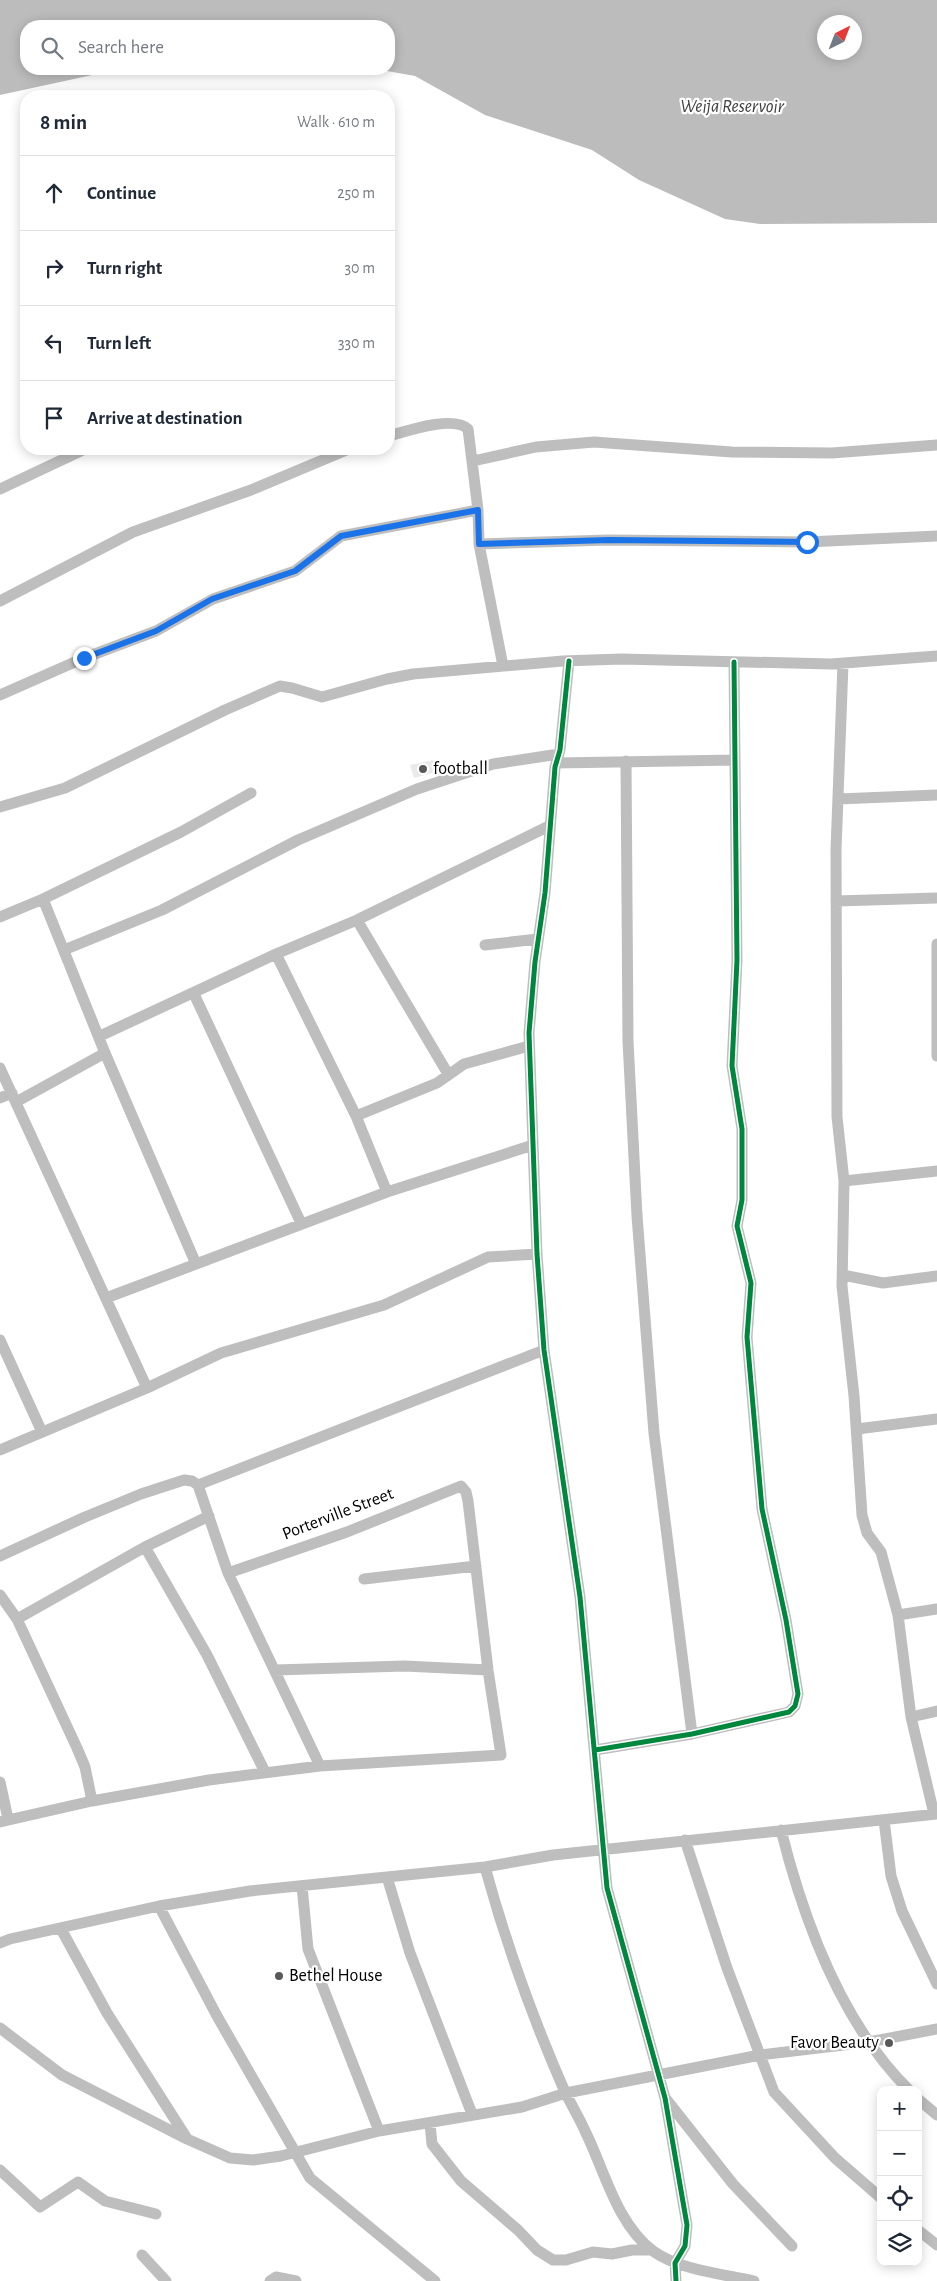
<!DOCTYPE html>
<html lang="en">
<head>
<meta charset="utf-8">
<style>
  :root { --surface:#fff; --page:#f2f2f3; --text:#1f2937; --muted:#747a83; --line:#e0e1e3 }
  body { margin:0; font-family:"Alegreya Sans",sans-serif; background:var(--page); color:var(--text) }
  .controls { position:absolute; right:15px; bottom:15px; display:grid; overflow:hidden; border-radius:10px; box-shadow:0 2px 12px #0003 }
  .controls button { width:45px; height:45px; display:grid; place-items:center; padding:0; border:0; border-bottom:1px solid var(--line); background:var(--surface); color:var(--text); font:25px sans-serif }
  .compass { position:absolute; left:817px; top:15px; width:45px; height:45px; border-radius:50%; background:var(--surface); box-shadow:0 2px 12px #0003; rotate:42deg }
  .stop { position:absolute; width:15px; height:15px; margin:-11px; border:4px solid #1a73e8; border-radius:50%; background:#fff }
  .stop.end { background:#1a73e8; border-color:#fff; box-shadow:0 1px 5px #0008 }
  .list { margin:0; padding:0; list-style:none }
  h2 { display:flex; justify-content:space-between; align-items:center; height:65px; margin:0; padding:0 20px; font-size:21px }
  h2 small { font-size:16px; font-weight:400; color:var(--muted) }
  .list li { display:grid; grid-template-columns:32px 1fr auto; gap:15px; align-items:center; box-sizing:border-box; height:75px; padding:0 20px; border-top:1px solid var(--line) }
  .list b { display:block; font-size:19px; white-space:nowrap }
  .list em { font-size:16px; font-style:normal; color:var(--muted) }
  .icon { flex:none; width:28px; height:28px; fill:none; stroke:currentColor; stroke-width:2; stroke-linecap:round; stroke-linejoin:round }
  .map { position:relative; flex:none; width:937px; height:2281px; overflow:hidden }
  .search { position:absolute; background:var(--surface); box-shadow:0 2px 12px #0003; left:20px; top:20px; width:375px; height:55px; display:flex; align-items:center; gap:12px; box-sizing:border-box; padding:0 18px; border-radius:20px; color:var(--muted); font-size:19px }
  .panel { position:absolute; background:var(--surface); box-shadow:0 2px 12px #0003; left:20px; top:90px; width:375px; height:365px; border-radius:20px }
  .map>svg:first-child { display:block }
</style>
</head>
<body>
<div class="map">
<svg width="937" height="2281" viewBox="0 0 937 2281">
  <rect width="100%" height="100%" fill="#fff"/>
  <path fill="#eaeaea" d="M433 760 436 772 414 778 410 765Z"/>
  <path fill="#bcbcbc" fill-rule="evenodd" d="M0 0H937V223L760 224 725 219 639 180 592 150 485 115 415 76 376 69H389V26H26V69H120L0 95ZM824 22H854V52H824Z"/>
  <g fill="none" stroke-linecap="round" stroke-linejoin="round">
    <path stroke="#bebebe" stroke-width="11" d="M389 436C407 431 453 415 468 429L478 510 479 544 503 666
      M473 461 536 447 594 442 732 452 832 453 937 445
      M0 489 85 449
      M479 544 609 540 807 542 937 536
      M0 601 133 532 251 490 349 449
      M569 661 560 750 555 767 545 893 535 962 529 1033 537 1254 544 1350 580 1597 607 1888 665 2098 687 2225 685 2246 675 2263 676 2281
      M843 664 836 850 837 1117 844 1181 842 1286 854 1396 862 1515 867 1533 881 1552 898 1615 911 1717 934 1814
      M0 695 84 658 156 631 213 599 295 571 341 536 478 510
      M626 761 628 1041 637 1216 654 1433 692 1734
      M556 763 735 760
      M838 799 937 795
      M0 807 65 788 225 710 280 686 292 688 322 697 387 679 413 674 563 661 621 659 831 664 937 656
      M43 899 181 832 251 793
      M836 901 937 898
      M0 917 43 899 105 1053 196 1264
      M357 920 448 1074
      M937 944V1056
      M485 945 538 939
      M64 950 162 910 298 840 417 789 493 764 559 754
      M276 954 357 920 549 826
      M194 994 301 1223
      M100 1036 276 954 356 1116 387 1192
      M0 1068 147 1388
      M0 1098 12 1093
      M16 1102 105 1053
      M356 1116 437 1083 464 1064 529 1046
      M844 1181 937 1171
      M843 1275 883 1283 937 1276
      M106 1298 387 1192 533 1145
      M0 1340 42 1432
      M857 1429 937 1419
      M0 1450 147 1388 221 1353 384 1305 488 1257 537 1254
      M198 1485 544 1350
      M145 1547 207 1655 265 1772
      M0 1556 85 1517 141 1494 184 1480 192 1481 198 1485 228 1573 320 1766
      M364 1579 476 1566
      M0 1595 17 1619 77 1748 85 1767 92 1801
      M898 1615 937 1609
      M17 1619 145 1547 209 1516
      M276 1670 404 1666 488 1670
      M911 1717 937 1711
      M595 1750 692 1734 789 1712 795 1706 798 1694 786 1620 762 1509 747 1337 751 1283 737 1226 742 1200V1129L732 1066 737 960 734 662
      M0 1782 8 1819
      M884 1820 891 1876 902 1911 937 1984
      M0 1822 92 1801 209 1780 320 1766 501 1755 488 1670 468 1501 466 1492 461 1486 347 1532 228 1573
      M781 1830C804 1922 841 2023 909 2090
      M685 1840 727 1968 774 2092 835 2158 881 2198
      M485 1867C506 1944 533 2019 565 2092 572 2106 580 2119 586 2133 605 2172 617 2224 653 2251 679 2270 723 2274 754 2281
      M387 1877 410 1953 472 2114
      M302 1886 308 1949 379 2131
      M159 1906 217 2016 310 2178 435 2281
      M61 1929 107 2013 186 2137
      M0 1943 10 1939 159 1906 250 1891 485 1867 553 1855 937 1814
      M0 2028 62 2075 187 2139 230 2158 253 2160 281 2156 379 2131 522 2107 566 2093 760 2055 869 2042 937 2029
      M666 2099 733 2184 792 2246
      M918 2099 937 2115
      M430 2124 432 2144 461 2181 518 2230 537 2250 553 2260H566L593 2252 612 2254 632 2250H652
      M0 2170 40 2207 78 2182 105 2201 156 2214
      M918 2230 937 2245
      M142 2255 166 2281
      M270 2281 276 2277 296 2281"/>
    <defs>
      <path id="cycleway" d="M569 661 560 750 555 767 545 893 535 962 529 1033 537 1254 544 1350 580 1597 607 1888 665 2098 687 2225 685 2246 675 2263 676 2281
        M595 1750 692 1734 789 1712 795 1706 798 1694 786 1620 762 1509 747 1337 751 1283 737 1226 742 1200V1129L732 1066 737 960 734 662"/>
    </defs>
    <use href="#cycleway" stroke="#fff" stroke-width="8"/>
    <use href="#cycleway" stroke="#00873e" stroke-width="5"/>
  </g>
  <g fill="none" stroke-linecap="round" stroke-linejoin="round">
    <path stroke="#1a73e8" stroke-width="6" d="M84 658 156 631 212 599 295 571 341 536 478 510 479 544 609 540 807 542"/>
  </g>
  <g fill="#595959" stroke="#fff" stroke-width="2">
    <circle cx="423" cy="769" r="5"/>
    <circle cx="279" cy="1976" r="5"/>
    <circle cx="889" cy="2043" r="5"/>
  </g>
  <g text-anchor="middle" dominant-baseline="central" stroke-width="4.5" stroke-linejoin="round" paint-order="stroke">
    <g font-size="18" fill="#000" stroke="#fff" text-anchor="start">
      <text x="433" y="769">football</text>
      <text x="289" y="1976">Bethel House</text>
      <text x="879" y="2043" text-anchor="end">Favor Beauty</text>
    </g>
    <g font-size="18" fill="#000" stroke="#fff">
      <text transform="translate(338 1514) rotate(-21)">Porterville Street</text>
    </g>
    <g font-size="19" font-style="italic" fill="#414141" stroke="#fff">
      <text x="732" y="106">Weija Reservoir</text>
    </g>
  </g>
</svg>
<div class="controls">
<button>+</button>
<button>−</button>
<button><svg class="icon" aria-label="locate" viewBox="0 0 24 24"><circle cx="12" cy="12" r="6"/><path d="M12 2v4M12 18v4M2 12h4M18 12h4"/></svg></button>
<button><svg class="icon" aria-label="layers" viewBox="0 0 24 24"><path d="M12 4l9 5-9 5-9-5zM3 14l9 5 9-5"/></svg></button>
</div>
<svg class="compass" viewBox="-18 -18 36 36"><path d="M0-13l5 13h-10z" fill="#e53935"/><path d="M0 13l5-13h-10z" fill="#747a83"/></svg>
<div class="stop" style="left:807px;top:542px"></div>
<div class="stop end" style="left:84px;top:658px"></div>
<div class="search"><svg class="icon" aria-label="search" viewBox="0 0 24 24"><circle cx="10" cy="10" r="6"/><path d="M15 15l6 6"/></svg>Search here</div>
<section class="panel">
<h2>8 min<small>Walk · 610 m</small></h2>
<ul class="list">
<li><svg class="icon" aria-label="ahead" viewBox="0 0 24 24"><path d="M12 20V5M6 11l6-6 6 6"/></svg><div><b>Continue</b></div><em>250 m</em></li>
<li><svg class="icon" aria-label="right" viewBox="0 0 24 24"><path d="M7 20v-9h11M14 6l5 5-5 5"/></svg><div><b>Turn right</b></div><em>30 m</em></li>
<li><svg class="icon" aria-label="left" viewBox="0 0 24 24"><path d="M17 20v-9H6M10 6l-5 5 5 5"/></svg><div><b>Turn left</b></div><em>330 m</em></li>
<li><svg class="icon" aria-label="arrive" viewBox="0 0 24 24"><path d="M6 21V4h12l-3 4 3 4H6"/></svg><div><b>Arrive at destination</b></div></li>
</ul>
</section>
</div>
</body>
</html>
